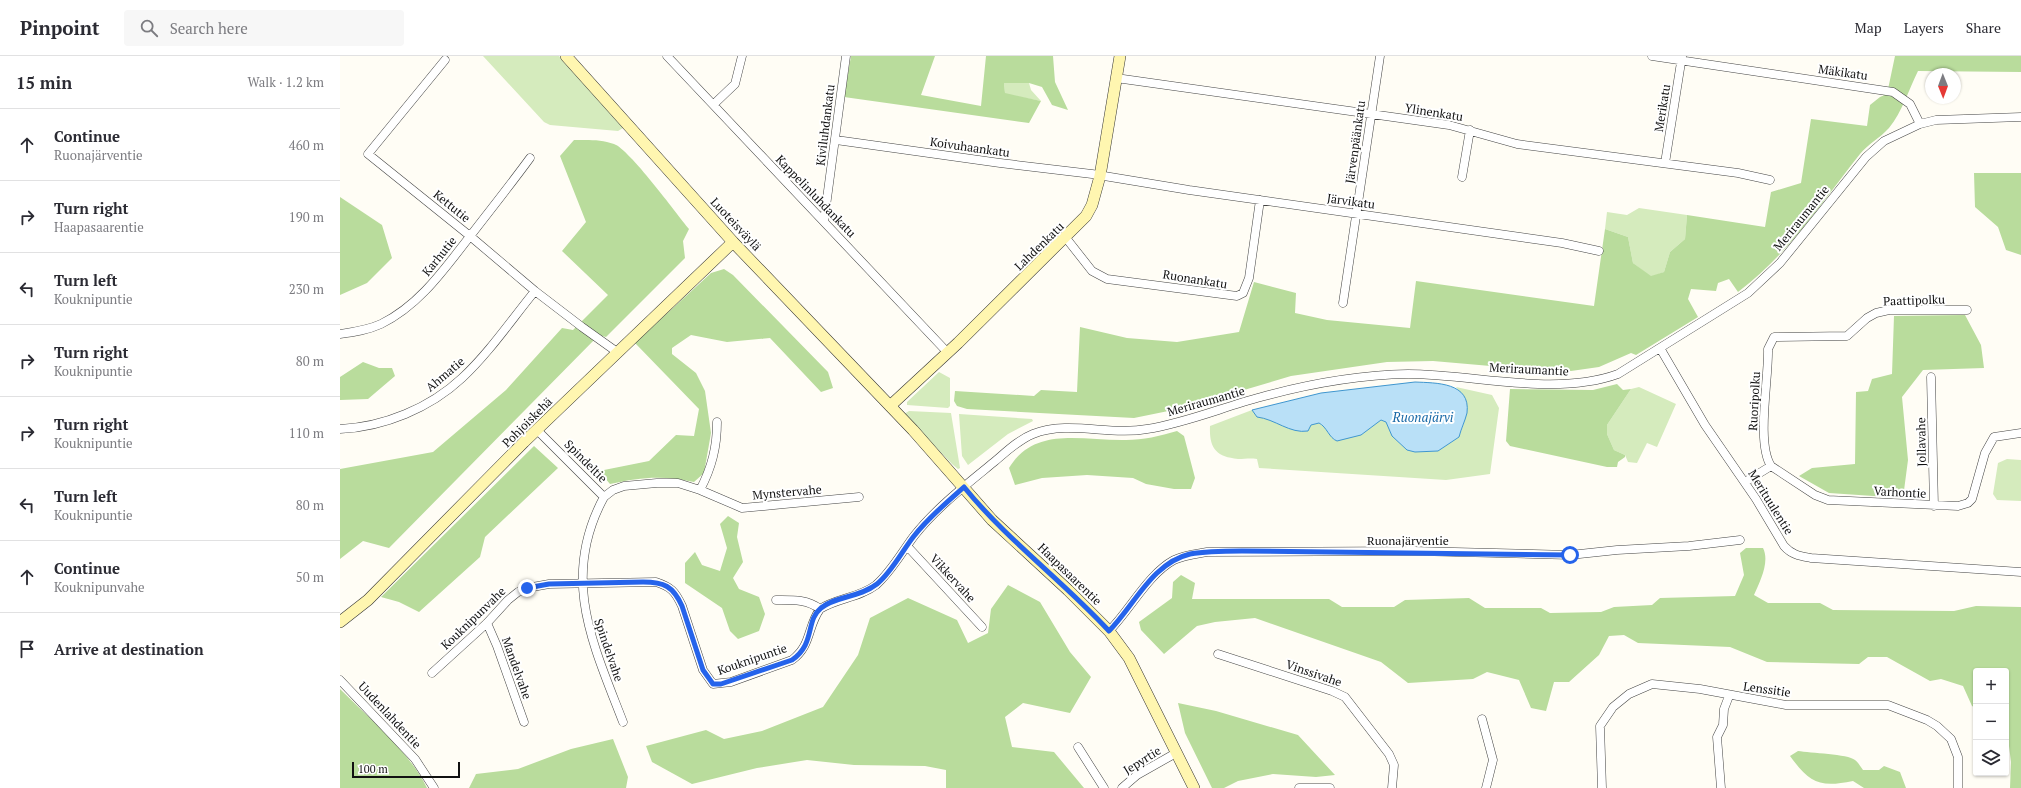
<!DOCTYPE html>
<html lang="en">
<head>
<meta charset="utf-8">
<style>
  :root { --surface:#fff; --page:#f7f7f7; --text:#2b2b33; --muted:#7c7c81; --line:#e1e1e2 }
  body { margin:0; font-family:"PT Serif",serif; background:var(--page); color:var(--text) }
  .controls { position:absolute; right:12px; bottom:12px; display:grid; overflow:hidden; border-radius:4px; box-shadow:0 1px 3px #0004 }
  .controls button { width:36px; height:36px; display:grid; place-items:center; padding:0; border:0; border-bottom:1px solid var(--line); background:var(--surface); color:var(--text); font:20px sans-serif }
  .compass { position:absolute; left:1585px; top:12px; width:36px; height:36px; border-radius:50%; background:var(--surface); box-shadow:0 1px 3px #0004; rotate:179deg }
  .scale { position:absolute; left:12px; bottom:10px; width:108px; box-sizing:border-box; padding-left:4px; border:2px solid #111; border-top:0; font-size:11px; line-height:14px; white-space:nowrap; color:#111; -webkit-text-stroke:3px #fff; paint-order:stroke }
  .stop { position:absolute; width:12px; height:12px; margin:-9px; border:3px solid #2563eb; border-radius:50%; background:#fff }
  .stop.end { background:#2563eb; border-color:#fff; box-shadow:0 1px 4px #0008 }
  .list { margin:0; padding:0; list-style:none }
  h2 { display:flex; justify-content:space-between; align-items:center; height:52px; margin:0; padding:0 16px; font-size:17px }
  h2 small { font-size:13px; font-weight:400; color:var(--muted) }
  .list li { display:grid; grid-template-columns:26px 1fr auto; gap:12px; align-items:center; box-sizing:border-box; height:72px; padding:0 16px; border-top:1px solid var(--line) }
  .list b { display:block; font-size:15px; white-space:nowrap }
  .list p { margin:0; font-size:13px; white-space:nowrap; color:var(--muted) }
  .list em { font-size:13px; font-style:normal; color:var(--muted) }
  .icon { flex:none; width:22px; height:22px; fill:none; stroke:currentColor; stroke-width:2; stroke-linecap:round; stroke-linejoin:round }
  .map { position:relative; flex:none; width:1681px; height:732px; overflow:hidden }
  header { display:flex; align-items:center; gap:24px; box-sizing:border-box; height:56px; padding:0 20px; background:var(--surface); border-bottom:1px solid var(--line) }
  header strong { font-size:19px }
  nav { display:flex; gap:22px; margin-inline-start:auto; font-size:14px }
  .search { width:280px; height:36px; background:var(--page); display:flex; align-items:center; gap:10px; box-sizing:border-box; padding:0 14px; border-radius:4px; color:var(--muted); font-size:15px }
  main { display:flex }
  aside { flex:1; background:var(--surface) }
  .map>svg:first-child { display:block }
</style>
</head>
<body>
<header>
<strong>Pinpoint</strong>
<div class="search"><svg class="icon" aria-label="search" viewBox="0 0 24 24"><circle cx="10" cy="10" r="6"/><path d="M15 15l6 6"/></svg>Search here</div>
<nav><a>Map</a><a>Layers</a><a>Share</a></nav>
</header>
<main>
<aside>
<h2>15 min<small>Walk · 1.2 km</small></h2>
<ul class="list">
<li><svg class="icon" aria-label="ahead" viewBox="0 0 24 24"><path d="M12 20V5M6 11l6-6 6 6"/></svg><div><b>Continue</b><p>Ruonajärventie</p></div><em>460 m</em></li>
<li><svg class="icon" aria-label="right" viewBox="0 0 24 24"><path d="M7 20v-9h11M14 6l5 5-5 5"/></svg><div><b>Turn right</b><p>Haapasaarentie</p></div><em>190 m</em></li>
<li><svg class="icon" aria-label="left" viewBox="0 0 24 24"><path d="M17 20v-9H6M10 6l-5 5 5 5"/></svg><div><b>Turn left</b><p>Kouknipuntie</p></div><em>230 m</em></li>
<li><svg class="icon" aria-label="right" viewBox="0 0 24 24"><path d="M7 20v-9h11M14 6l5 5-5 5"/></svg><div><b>Turn right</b><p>Kouknipuntie</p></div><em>80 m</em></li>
<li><svg class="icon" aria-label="right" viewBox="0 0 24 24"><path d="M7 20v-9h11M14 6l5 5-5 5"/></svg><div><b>Turn right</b><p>Kouknipuntie</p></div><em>110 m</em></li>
<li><svg class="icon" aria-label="left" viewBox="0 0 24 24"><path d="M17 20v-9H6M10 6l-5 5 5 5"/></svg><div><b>Turn left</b><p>Kouknipuntie</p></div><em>80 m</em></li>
<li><svg class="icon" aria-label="ahead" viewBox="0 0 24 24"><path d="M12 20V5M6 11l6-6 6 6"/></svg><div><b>Continue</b><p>Kouknipunvahe</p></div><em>50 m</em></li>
<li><svg class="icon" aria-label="arrive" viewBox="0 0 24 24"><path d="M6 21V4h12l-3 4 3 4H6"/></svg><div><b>Arrive at destination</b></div></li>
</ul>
</aside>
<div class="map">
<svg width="1681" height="732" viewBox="0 0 1681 732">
  <rect width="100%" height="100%" fill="#fffdf5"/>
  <path fill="#d5ebbd" d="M143 0H219L283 72 278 75 210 69 204 66Z
    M664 27H689L691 34 701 45 665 38Z
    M1299 152 1347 159 1345 183 1330 196 1324 216 1311 221 1293 207 1288 181 1265 173 1267 156 1287 159Z
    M599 316 610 322V350L608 352 567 349V346Z
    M1116 331 1152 339 1159 352 1150 418 1106 424 919 412 917 403C910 402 905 403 898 403 876 401 869 392 870 370L912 354C922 367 964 371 979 367L987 373 994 384 1021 379 1041 364 1046 365 1052 380 1067 394 1075 396 1098 395 1119 381 1124 367 1125 343Z
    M1299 331 1336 348 1317 391 1307 387 1297 407 1288 406 1285 399 1274 394 1267 378V369L1291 333Z
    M569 355 611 357 620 412 618 413 612 408 564 358Z
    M619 358 692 363 693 365 668 378 628 409 622 400Z
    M1667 403 1681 404V445L1657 444 1653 438 1658 407Z"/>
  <path fill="#b9dc9c" d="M511 0H595L581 39 641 50 646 0H713L715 26 728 54 712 49 702 31 689 27H664L665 37 701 45 689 67 504 41Z
    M1555 0H1681V16L1578 15C1569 33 1562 56 1549 72 1540 82 1528 88 1520 98 1481 147 1448 199 1398 236L1389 223 1378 227 1376 235 1351 233 1348 243 1358 261 1296 299 1291 297 1259 311 1231 315 1185 313 1093 305 1047 306 951 320 843 352 794 362 627 353 617 350 614 345 615 335 694 340 701 334 737 336 740 271 787 282 837 286 899 276 914 226 956 237 955 257 987 264 1070 272 1076 225 1254 250 1265 173 1288 181 1293 207 1311 220 1324 216 1330 196 1345 183 1347 159 1425 171 1431 136 1461 127 1471 63 1527 70 1530 49 1540 41 1547 38Z
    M234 84C247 84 261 83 274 88 289 93 336 157 349 173L343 185 345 202 266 281 259 279 49 492 23 485 0 503V413L93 396 166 334 222 272 233 274 268 239 222 195 246 166 220 100Z
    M1634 117H1681V199L1666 194 1658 171 1635 151Z
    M0 141 42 169 52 202 27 227 0 239Z
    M384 213 393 219 488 316 493 332 481 336 430 282 387 286 351 279 332 292V298L356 317 365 335 371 377 364 417 354 426C324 419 300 421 270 428L259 415 309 405 336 379 354 380 359 353 295 287 371 217Z
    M1625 259 1641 289 1644 312 1583 314 1562 341 1568 404 1563 442 1489 437 1459 420 1472 412 1515 408 1516 336 1528 335 1532 323 1552 318 1554 260Z
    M23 306 39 312H52L55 320 28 343 0 344V321Z
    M1277 328 1283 334 1291 333 1267 369V378L1274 394 1285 399V401L1278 406 1277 411H1267L1170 390 1166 385 1170 333 1253 334Z
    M837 375 844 380 855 422 851 433H834L806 428 793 422 747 419 702 422 675 429 669 412C695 369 743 385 786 384 803 384 820 380 837 375Z
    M194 390 218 412 145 481 140 501 79 556 59 546 41 541Z
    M388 460 399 467 397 481 403 506 393 522 399 533 419 541 425 558 419 575 398 583 390 575 382 552 345 527V507L355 496 362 509 380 515 387 492 380 468Z
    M1406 492H1423C1430 506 1420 525 1414 539L1428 547H1480L1493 554 1614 555 1636 550 1681 551V732H1670L1671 706 1666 666V615H1636V652L1632 650 1623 630 1601 623 1590 625 1547 601H1528L1519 608 1427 606 1390 591 1298 587 1284 579 1269 580 1259 599 1229 626H1214L1206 655 1191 652 1179 624 1147 616 1133 623 1068 627 1041 606 915 562 875 566 857 570 824 598 801 574 799 566 832 542 833 526 841 519 855 527 852 543H989L1002 551H1054L1065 544 1129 542 1145 552H1201L1210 557 1261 556 1274 551 1312 549 1320 542 1395 540 1404 519 1400 497Z
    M668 529 700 546 730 596 751 621 730 657 683 647 665 661 672 691 714 696 744 732H606V714L585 710 514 709 467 704 417 712 352 728 312 706 306 690 366 674 384 683 422 675 483 651 518 599 530 562 568 542 617 564 628 587 648 577 651 553Z
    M0 633C29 662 69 695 87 732H0Z
    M838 647 876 655 958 679 995 719 976 721 933 718 898 725 884 732H872L845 677Z
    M273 683 288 721 286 732H129L136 718 178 713 231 693Z
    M1458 695C1470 697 1508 698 1515 704 1518 706 1520 710 1523 714H1539L1544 710 1560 716 1566 732H1524L1513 725C1479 732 1470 727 1450 700Z"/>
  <path fill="#b9e0f7" stroke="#3f96cf" d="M1075 326C1096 327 1131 326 1127 357 1125 365 1121 373 1119 381L1098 395 1075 396 1067 394 1052 380 1046 366 1041 364 1021 379 997 385C989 382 987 371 979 367L971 369 968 375C950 378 935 363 917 361L912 354 981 337Z"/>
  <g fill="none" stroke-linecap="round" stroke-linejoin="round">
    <defs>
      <path id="minor" d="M327 0 608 297
        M1312 0 1553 36 1570 48 1580 68
        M105 4 28 98 130 180 195 235 242 271 277 296
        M776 22 1109 69 1177 88 1398 117 1430 124
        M374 48 395 28 402 0
        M496 84 660 107 752 118 849 134 1222 187 1259 195
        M1325 107 1342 0
        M1122 121 1130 74
        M484 165 506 0
        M726 182 752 215 767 223 897 240 903 237 909 222 920 144
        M1003 247 1040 0
        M0 278C14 276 28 274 41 268 80 249 105 212 131 179 151 153 171 128 190 102
        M1320 292 1365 369 1416 443 1444 490C1452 499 1460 500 1471 502L1681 516
        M1591 321 1594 450
        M0 373C44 371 90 352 122 322 149 297 172 263 195 235
        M197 374 264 441C220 522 253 588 283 666
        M1431 410C1416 387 1429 322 1428 293L1434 281 1507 280 1527 262 1536 257 1549 254H1627
        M1405 426 1431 410 1475 439 1488 444 1618 450 1628 447 1632 443 1645 397 1654 381 1681 377
        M360 434C372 411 377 391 377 366
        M264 441 273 434 284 430 317 427H338L360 434 402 452 519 441
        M567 490 642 571
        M436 544C452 544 467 543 480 553 497 542 519 542 536 529 551 516 562 496 574 480 596 452 626 429 654 406 666 396 678 384 693 378 729 364 770 380 807 373 846 367 883 351 921 341 968 328 1019 319 1068 318 1134 318 1215 341 1278 318L1408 237 1440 207 1526 101 1544 85 1580 68 1596 64 1681 61
        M147 567 157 590 184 666
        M769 575C790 554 808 518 834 504 844 499 856 498 867 496L1074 495 1230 499 1277 494 1349 490 1400 484
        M878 598 992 635 1005 641 1049 698 1054 709 1052 732
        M92 617 147 567 168 544 178 536 187 532 209 528 316 526C331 531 335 535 342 550L363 614 373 628 391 626 452 604C472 589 467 571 480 553
        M0 624 75 703 94 732
        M1142 663 1153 704 1146 732
        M738 691 764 732
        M782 732 797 719 836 697
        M959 732H990
        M1262 732 1260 670 1273 651 1289 638 1312 628 1360 633 1446 649H1548L1587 664 1597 670 1611 683 1618 701V732
        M1381 732 1377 681 1383 669 1384 653 1389 640"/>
      <path id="secondary" d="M226 0 393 186 573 374 652 464 728 534 769 575 789 602 854 732
        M550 350 618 287 746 160 752 149 760 120 780 0
        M0 566 28 544 184 386 393 186"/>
    </defs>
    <use href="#minor" stroke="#444" stroke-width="9"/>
    <use href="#secondary" stroke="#333" stroke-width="12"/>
    <use href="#minor" stroke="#fff" stroke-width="8"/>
    <use href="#secondary" stroke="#fff6b0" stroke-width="11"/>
  </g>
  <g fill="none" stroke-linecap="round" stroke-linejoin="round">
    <path stroke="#2563eb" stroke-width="5" d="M187 532 209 528 303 526C324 526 333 530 342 550L363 614 373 628H381L452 604C476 587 465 565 481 552 495 540 519 542 537 528 552 516 562 495 574 480 588 462 607 446 624 431 667 484 723 525 769 575 794 550 812 507 850 498 867 495 884 495 902 495L1230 499"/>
  </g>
  <g text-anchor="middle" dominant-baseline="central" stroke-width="4" stroke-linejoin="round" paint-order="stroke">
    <g font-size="12" fill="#111" stroke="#fff">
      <text transform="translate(1503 16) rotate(8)">Mäkikatu</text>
      <text transform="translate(1322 52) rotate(-81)">Merikatu</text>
      <text transform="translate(1094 56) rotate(9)">Ylinenkatu</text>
      <text transform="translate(485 69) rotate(-83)">Kiviluhdankatu</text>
      <text transform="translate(1015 86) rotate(-82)">Järvenpäänkatu</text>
      <text transform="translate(630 91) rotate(8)">Koivuhaankatu</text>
      <text transform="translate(476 140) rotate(46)">Kappelinluhdankatu</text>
      <text transform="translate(1011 145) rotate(8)">Järvikatu</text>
      <text transform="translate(112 150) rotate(39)">Kettutie</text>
      <text transform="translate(1461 162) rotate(-51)">Meriraumantie</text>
      <text transform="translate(396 168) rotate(47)">Luoteisväylä</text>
      <text transform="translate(699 190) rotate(-44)">Lahdenkatu</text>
      <text transform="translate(99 200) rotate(-51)">Karhutie</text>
      <text transform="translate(855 223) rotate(9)">Ruonankatu</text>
      <text transform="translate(1574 244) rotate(-2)">Paattipolku</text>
      <text transform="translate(1189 313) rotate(3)">Meriraumantie</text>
      <text transform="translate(105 318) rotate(-40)">Ahmatie</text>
      <text transform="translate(866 345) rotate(-16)">Meriraumantie</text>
      <text transform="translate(1414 345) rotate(-87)">Ruoripolku</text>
      <text transform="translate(187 366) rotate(-45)">Pohjoiskehä</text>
      <text transform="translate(1581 386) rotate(-91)">Jollavahe</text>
      <text transform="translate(246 405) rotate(45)">Spindeltie</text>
      <text transform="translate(447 436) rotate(-5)">Mynstervahe</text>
      <text transform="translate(1560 436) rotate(3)">Varhontie</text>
      <text transform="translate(1431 446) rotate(58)">Merituulentie</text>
      <text x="1068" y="484">Ruonajärventie</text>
      <text transform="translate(730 518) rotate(44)">Haapasaarentie</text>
      <text transform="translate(613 522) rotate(47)">Vikkervahe</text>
      <text transform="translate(133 562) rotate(-44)">Kouknipunvahe</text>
      <text transform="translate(269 594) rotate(71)">Spindelvahe</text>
      <text transform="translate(412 603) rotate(-19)">Kouknipuntie</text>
      <text transform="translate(177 612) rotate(70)">Mandelvahe</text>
      <text transform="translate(974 617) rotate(19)">Vinssivahe</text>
      <text transform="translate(1427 633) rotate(8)">Lenssitie</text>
      <text transform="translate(50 659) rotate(47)">Uudenlahdentie</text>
      <text transform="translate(802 704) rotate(-32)">Jepyrtie</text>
    </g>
    <g font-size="13" font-style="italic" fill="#1768a6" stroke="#fff">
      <text x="1083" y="361">Ruonajärvi</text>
    </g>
  </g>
</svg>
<div class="controls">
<button>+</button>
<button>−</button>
<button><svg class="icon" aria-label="layers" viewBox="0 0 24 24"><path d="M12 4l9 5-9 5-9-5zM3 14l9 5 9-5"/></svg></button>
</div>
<svg class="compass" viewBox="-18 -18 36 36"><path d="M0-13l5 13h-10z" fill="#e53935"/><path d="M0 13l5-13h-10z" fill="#7c7c81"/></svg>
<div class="scale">100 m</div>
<div class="stop" style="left:1230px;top:499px"></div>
<div class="stop end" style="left:187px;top:532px"></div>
</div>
</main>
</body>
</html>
